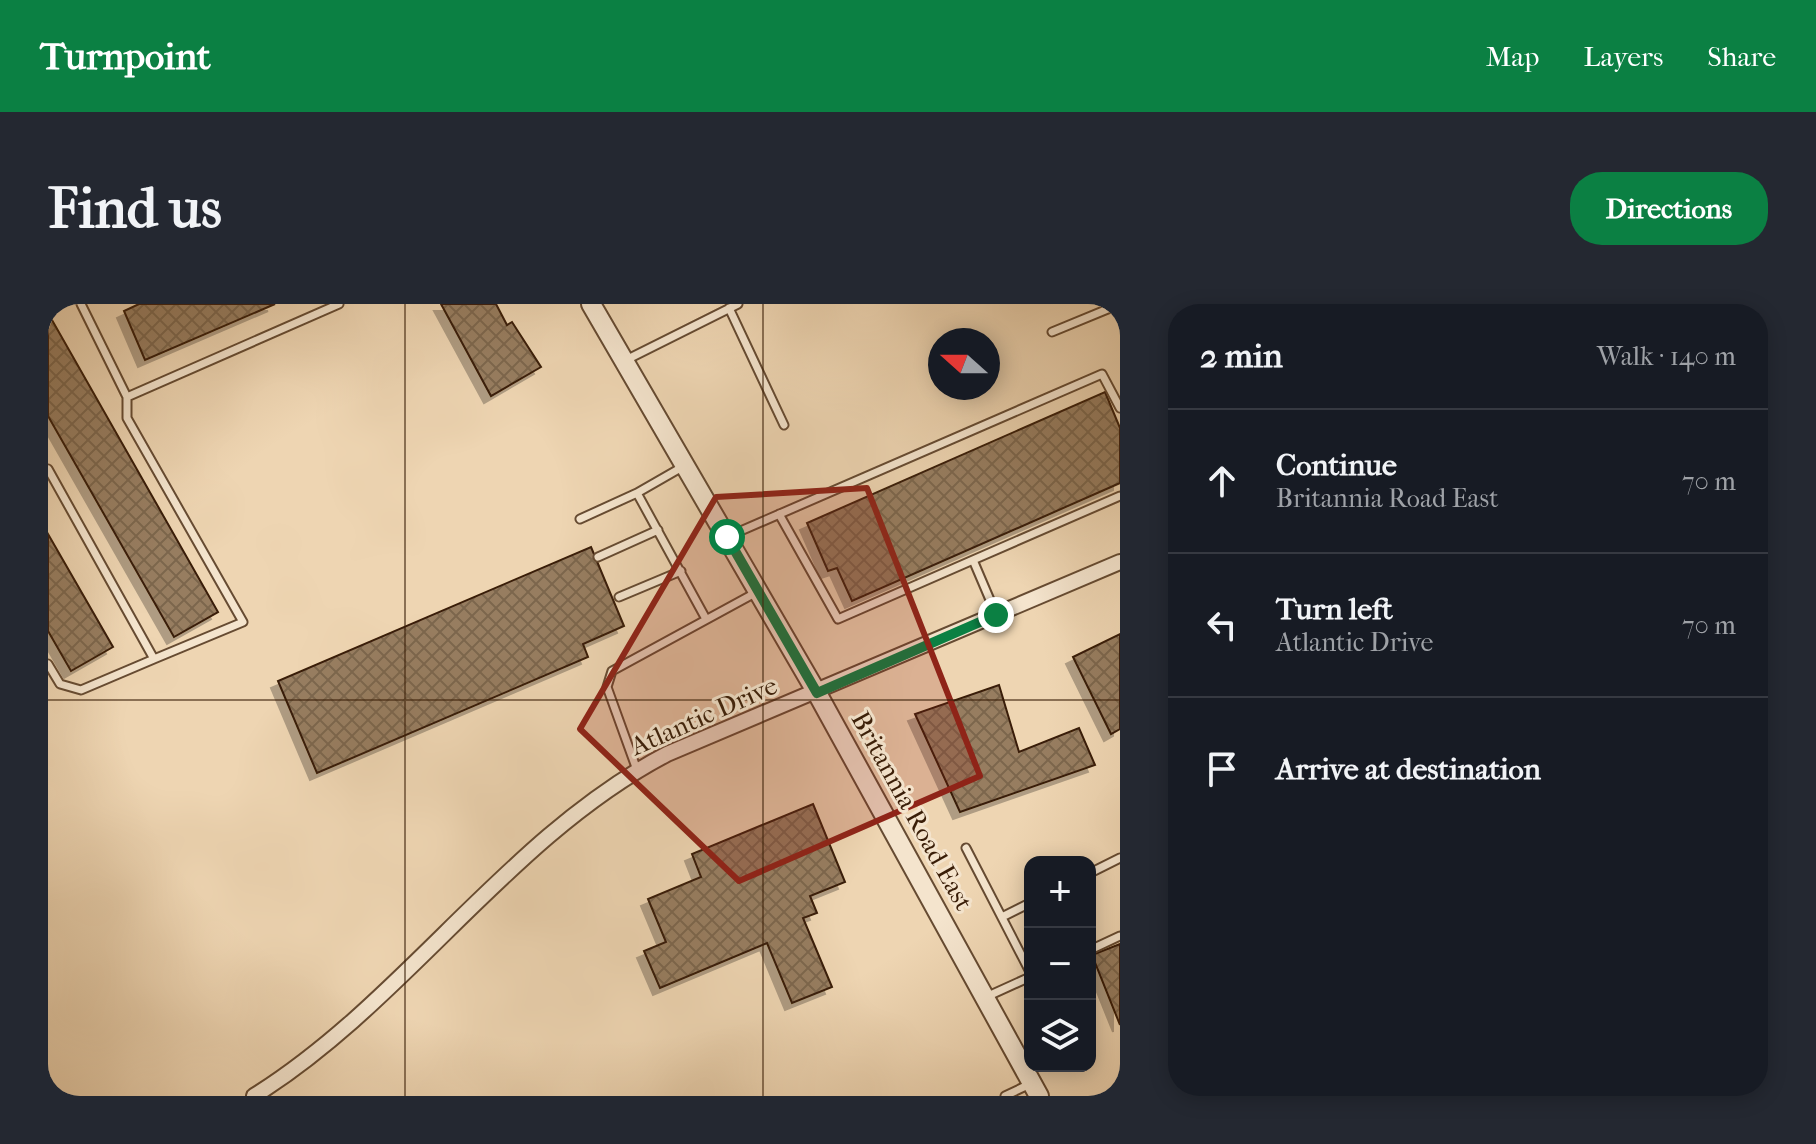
<!DOCTYPE html>
<html lang="en">
<head>
<meta charset="utf-8">
<style>
  :root { --surface:#171b24; --page:#242831; --text:#f1f3f6; --muted:#9ea1a6; --line:#363941; --accent:#0b8043 }
  body { margin:0; font-family:"IM FELL French Canon",serif; background:var(--page); color:var(--text) }
  .controls { position:absolute; right:24px; bottom:24px; display:grid; overflow:hidden; border-radius:16px; box-shadow:0 4px 20px #0003 }
  .controls button { width:72px; height:72px; display:grid; place-items:center; padding:0; border:0; border-bottom:2px solid var(--line); background:var(--surface); color:var(--text); font:40px sans-serif }
  .compass { position:absolute; left:880px; top:24px; width:72px; height:72px; border-radius:50%; background:var(--surface); box-shadow:0 4px 20px #0003; rotate:291deg }
  .stop { position:absolute; width:24px; height:24px; margin:-18px; border:6px solid #0b8043; border-radius:50%; background:#fff }
  .stop.end { background:#0b8043; border-color:#fff; box-shadow:0 2px 8px #0008 }
  .list { margin:0; padding:0; list-style:none }
  h2 { display:flex; justify-content:space-between; align-items:center; height:104px; margin:0; padding:0 32px; font-size:34px }
  h2 small { font-size:26px; font-weight:400; color:var(--muted) }
  .list li { display:grid; grid-template-columns:52px 1fr auto; gap:24px; align-items:center; box-sizing:border-box; height:144px; padding:0 32px; border-top:2px solid var(--line) }
  .list b { display:block; font-size:30px; white-space:nowrap }
  .list p { margin:0; font-size:26px; white-space:nowrap; color:var(--muted) }
  .list em { font-size:26px; font-style:normal; color:var(--muted) }
  .icon { flex:none; width:44px; height:44px; fill:none; stroke:currentColor; stroke-width:2; stroke-linecap:round; stroke-linejoin:round }
  .map { position:relative; flex:none; width:1072px; height:792px; overflow:hidden; border-radius:32px }
  header { display:flex; align-items:center; gap:48px; box-sizing:border-box; height:112px; padding:0 40px; background:var(--accent); color:#fff }
  header strong { font-size:38px }
  nav { display:flex; gap:44px; margin-inline-start:auto; font-size:28px }
  .intro { display:flex; align-items:center; justify-content:space-between; box-sizing:border-box; height:192px; padding:0 48px }
  h1 { margin:0; font-size:56px }
  .button { padding:20px 36px; border-radius:32px; background:var(--accent); color:#fff; font-size:28px; font-weight:700 }
  main { display:flex; gap:48px; padding:0 48px }
  aside { flex:1; background:var(--surface); border-radius:32px; box-shadow:0 4px 20px #0003 }
  .map>svg:first-child { display:block }
</style>
</head>
<body>
<header>
<strong>Turnpoint</strong>
<nav><a>Map</a><a>Layers</a><a>Share</a></nav>
</header>
<div class="intro"><h1>Find us</h1><a class="button">Directions</a></div>
<main>
<div class="map">
<svg width="1072" height="792" viewBox="0 0 1072 792">
  <defs>
    <pattern id="building-cross-hatch" width="8" height="8" patternUnits="userSpaceOnUse" patternTransform="scale(2)"><rect width="8" height="8" fill="#977d60"/><path d="M0 0l8 8M0 8l8-8" fill="none" stroke="#7c664d"/></pattern>
    <filter id="shadow"><feDropShadow dx="-7" dy="7" stdDeviation="0" flood-color="#0004"/></filter>
  </defs>
  <rect width="100%" height="100%" fill="#eed5b2"/>
  <filter id="stains"><feTurbulence type="fractalNoise" baseFrequency=".0025" numOctaves="4"/><feColorMatrix values="0 0 0 0 .2 0 0 0 0 .09 0 0 0 0 .02 0 0 0 .5 -.17"/></filter>
  <radialGradient id="worn" r=".72"><stop offset=".6" stop-color="#630" stop-opacity="0"/><stop offset="1" stop-color="#630" stop-opacity=".3"/></radialGradient>
  <path fill="url(#building-cross-hatch)" stroke="#391d07" stroke-width="2" filter="url(#shadow)" d="M91 0H227L97 56 76 7Z
    M393 0H448L459 21 464 18 493 63 443 92Z
    M0 9 170 308 126 333 0 112Z
    M1057 88 1072 124V179L804 297 789 264 780 267 759 219Z
    M0 230 65 343 23 367 0 327Z
    M543 243 576 322 535 340 540 353 269 469 230 377Z
    M1072 330V425L1063 430 1025 353Z
    M951 381 971 448 1031 424 1047 461 912 508 867 410Z
    M765 500 797 578 762 592 769 609 755 614 784 683 744 699 719 639 612 684 596 647 618 638 600 595 653 573 644 550Z
    M1072 640V721L1044 651Z"/>
  <g fill="none" stroke-linecap="round" stroke-linejoin="round">
    <defs>
      <path id="service" d="M33 0 79 93 291 0
        M681 4 736 121
        M1004 28 1072 0
        M578 56 690 0
        M79 93V114L195 318 106 355
        M0 165 106 355 33 386 12 380 0 360
        M589 189 636 162
        M731 210 790 315 925 256 948 310
        M532 215 589 189 658 315
        M681 232 1054 70 1072 104
        M550 253 610 226
        M925 256 1072 192
        M571 293 633 267
        M589 466 559 383 564 367 709 288
        M918 544 982 668
        M1042 569 1072 554
        M954 613 982 599
        M1042 646 1072 632
        M938 693 982 673
        M957 792 982 780"/>
      <path id="minor" d="M206 792C358 697 459 534 619 450L1072 258"/>
      <path id="tertiary" d="M543 0 769 389 991 792"/>
    </defs>
    <use href="#service" stroke="#664b32" stroke-width="11"/>
    <use href="#minor" stroke="#664b32" stroke-width="18"/>
    <use href="#tertiary" stroke="#664b32" stroke-width="22"/>
    <use href="#service" stroke="#f4e4cd" stroke-width="7"/>
    <use href="#minor" stroke="#f4e4cd" stroke-width="14"/>
    <use href="#tertiary" stroke="#f4e4cd" stroke-width="18"/>
  </g>
  <g fill="none" stroke-linecap="round" stroke-linejoin="round">
    <path stroke="#0b8043" stroke-width="10" d="M679 233 769 389 948 311"/>
  </g>
  <path fill="#8f2418" fill-opacity="0.2" stroke="#8f2418" stroke-width="6" stroke-linejoin="round" d="M819 184 932 472 691 577 532 425 668 193Z"/>
  <path fill="none" stroke="#391d07" stroke-width="2" stroke-opacity="0.55" d="M357 0V792M715 0V792M0 396H1072"/>
  <g text-anchor="middle" dominant-baseline="central" stroke-width="6" stroke-linejoin="round" paint-order="stroke">
    <g font-size="26" fill="#391d07" stroke="#f4e4cd">
      <text transform="translate(656 412) rotate(-24)">Atlantic Drive</text>
      <text transform="translate(864 507) rotate(61)">Britannia Road East</text>
    </g>
  </g>
  <rect width="100%" height="100%" filter="url(#stains)"/>
  <rect width="100%" height="100%" fill="url(#worn)"/>
</svg>
<div class="controls">
<button>+</button>
<button>−</button>
<button><svg class="icon" aria-label="layers" viewBox="0 0 24 24"><path d="M12 4l9 5-9 5-9-5zM3 14l9 5 9-5"/></svg></button>
</div>
<svg class="compass" viewBox="-18 -18 36 36"><path d="M0-13l5 13h-10z" fill="#e53935"/><path d="M0 13l5-13h-10z" fill="#9ea1a6"/></svg>
<div class="stop" style="left:679px;top:233px"></div>
<div class="stop end" style="left:948px;top:311px"></div>
</div>
<aside>
<h2>2 min<small>Walk · 140 m</small></h2>
<ul class="list">
<li><svg class="icon" aria-label="ahead" viewBox="0 0 24 24"><path d="M12 20V5M6 11l6-6 6 6"/></svg><div><b>Continue</b><p>Britannia Road East</p></div><em>70 m</em></li>
<li><svg class="icon" aria-label="left" viewBox="0 0 24 24"><path d="M17 20v-9H6M10 6l-5 5 5 5"/></svg><div><b>Turn left</b><p>Atlantic Drive</p></div><em>70 m</em></li>
<li><svg class="icon" aria-label="arrive" viewBox="0 0 24 24"><path d="M6 21V4h12l-3 4 3 4H6"/></svg><div><b>Arrive at destination</b></div></li>
</ul>
</aside>
</main>
</body>
</html>
